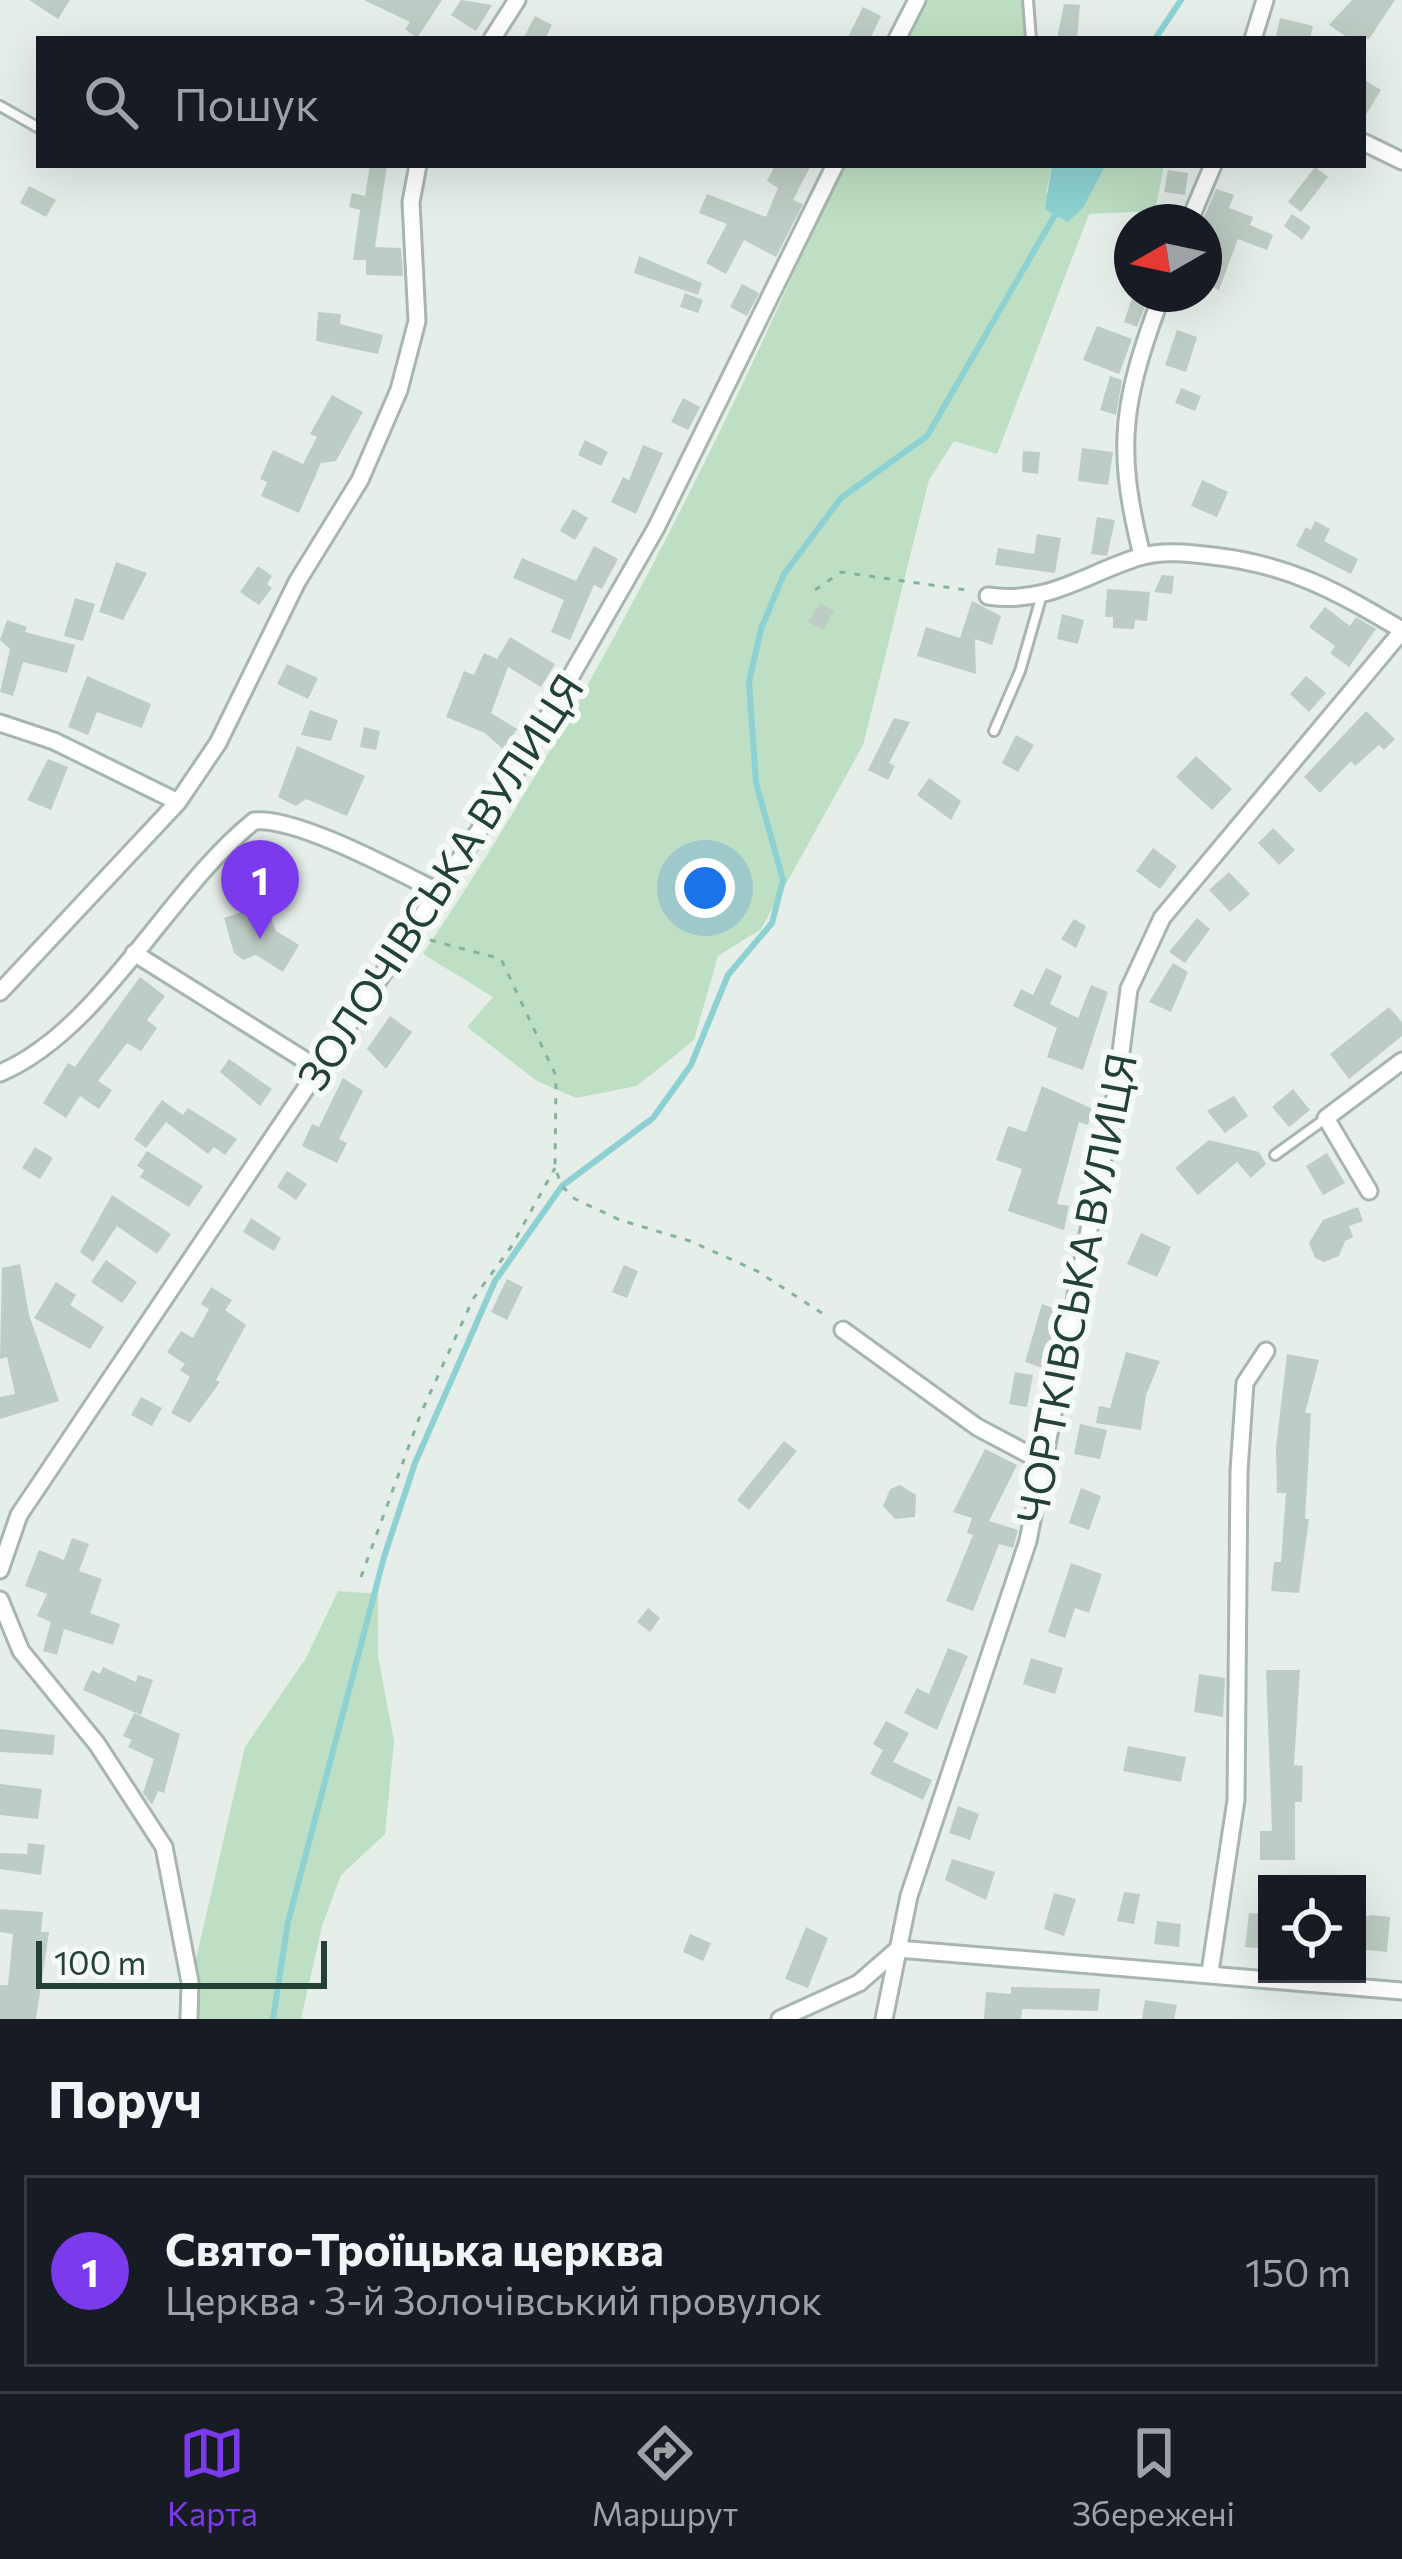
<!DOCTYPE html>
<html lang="uk">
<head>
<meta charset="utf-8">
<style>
  :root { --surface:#171b24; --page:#242831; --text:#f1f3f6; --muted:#9ea1a6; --line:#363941; --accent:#7c3aed }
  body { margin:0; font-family:Commissioner,sans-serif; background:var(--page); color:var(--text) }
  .controls { position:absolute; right:36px; bottom:36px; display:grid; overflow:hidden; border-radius:0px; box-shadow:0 12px 48px #0002 }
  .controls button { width:108px; height:108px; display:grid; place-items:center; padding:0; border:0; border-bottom:3px solid var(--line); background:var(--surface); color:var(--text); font:60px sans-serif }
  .compass { position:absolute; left:1114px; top:204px; width:108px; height:108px; border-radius:50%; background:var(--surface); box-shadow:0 12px 48px #0002; rotate:261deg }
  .scale { position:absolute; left:36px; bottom:30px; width:291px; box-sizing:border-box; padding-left:12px; border:6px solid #234135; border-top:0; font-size:33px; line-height:42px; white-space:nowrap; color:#234135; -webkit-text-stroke:9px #f6faf7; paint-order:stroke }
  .you { position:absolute; left:705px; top:888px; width:42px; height:42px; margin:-30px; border:9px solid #fff; border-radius:50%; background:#1a73e8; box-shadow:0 0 0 18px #1a73e833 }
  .badge { display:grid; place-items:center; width:78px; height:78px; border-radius:50%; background:var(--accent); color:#fff; font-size:39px; font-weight:700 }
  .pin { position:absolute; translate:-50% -99px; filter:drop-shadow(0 3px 6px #0008) }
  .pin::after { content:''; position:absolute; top:63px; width:42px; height:36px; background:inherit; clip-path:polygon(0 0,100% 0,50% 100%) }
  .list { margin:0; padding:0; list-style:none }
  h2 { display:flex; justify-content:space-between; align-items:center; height:156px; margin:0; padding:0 48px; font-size:51px }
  h2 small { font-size:39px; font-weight:400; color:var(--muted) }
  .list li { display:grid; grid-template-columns:78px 1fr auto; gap:36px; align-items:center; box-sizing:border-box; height:192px; margin:0 24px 24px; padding:0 24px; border:3px solid var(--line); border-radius:0px }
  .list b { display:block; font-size:45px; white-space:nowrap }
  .list p { margin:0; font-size:39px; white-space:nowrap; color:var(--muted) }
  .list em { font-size:39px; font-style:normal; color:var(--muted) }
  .icon { flex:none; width:66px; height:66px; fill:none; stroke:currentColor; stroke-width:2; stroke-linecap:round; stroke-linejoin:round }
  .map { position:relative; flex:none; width:1402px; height:2019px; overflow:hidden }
  .search { position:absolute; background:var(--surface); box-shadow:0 12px 48px #0002; left:36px; right:36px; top:36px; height:132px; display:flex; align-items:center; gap:30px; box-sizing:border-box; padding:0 42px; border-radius:0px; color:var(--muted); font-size:45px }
  .sheet { height:372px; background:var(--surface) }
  nav { display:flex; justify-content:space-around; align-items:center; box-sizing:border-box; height:168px; border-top:3px solid var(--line); background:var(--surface); font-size:33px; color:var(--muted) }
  nav a { display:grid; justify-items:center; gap:6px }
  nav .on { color:var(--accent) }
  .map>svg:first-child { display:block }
</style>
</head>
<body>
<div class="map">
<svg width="1402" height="2019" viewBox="0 0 1402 2019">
  <rect width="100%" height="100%" fill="#e5eee9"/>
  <path fill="#bedfc3" d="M911 0H1029L1032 39H893Z
    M832 165H1052L1046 193 1083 208 1106 165H1164L1155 211 1089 214 997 454 954 441 929 480 863 745 761 929 718 956 694 1040 637 1086 576 1098 537 1081 467 1027 493 997 423 954C569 736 693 499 800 259 814 229 818 196 832 165Z
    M338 1591 378 1594V1656L394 1741 385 1834 341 1875 322 1926 301 2019H190L194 1968 245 1747 306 1658Z"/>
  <path fill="#8dd1d3" d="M1052 165H1106L1083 208 1068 222 1045 209Z"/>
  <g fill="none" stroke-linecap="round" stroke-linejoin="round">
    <path stroke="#8dd1d3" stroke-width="6" d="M1155 39 1181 0
      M273 2019 288 1922 384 1557 415 1463 495 1281 562 1186 653 1118 691 1065 728 975 772 923 783 880 756 783 749 682 761 629 784 574 841 498 927 436 1056 213"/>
  </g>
  <path fill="#bdccc4" d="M29 0H70L58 19Z
    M364 0H442L417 38 405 29 410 22Z
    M461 0 492 5 476 31 451 15Z
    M1352 0H1395L1369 39H1350L1329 25Z
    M1064 4 1080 5 1077 39H1057Z
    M863 7 881 16 870 39H847Z
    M535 16 552 25 545 39H523Z
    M1280 18 1313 26 1310 39 1276 36Z
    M1363 79 1381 90 1363 120Z
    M370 165H387L375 247 401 248 403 276 366 275V260H353L360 210 349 207 352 193 365 196Z
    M775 165H811L793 200 803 204 776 257 744 240 726 274 706 263 727 224 699 213 707 194 766 217 778 188 767 181Z
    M1315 167 1328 177 1301 212 1288 202Z
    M1168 170 1188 173 1185 195 1164 192Z
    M29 186 56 200 46 217 20 203Z
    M1216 189 1234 195 1229 208 1253 217 1250 225 1273 235 1267 250 1238 239 1219 290 1204 284V263L1216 231 1202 222Z
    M1292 214 1311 227 1302 240 1284 226Z
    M639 256 702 283 698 295 634 273Z
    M742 284 759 293 747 316 730 307Z
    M685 293 703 300 698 313 680 307Z
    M1132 298 1146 304 1137 327 1124 322Z
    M318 312 341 314 340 324 383 335 378 354 316 341Z
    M1097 326 1132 339 1119 374 1083 360Z
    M1177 330 1197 337 1186 372 1165 365Z
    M1110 376 1122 380 1116 415 1100 410Z
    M1181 388 1201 396 1195 411 1175 403Z
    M332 395 363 412 336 461 321 463 299 513 261 496 267 482 260 479 273 450 303 464 317 437 310 434Z
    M683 398 700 407 688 430 671 422Z
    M585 440 608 452 601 466 578 455Z
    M643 445 663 453 636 514 611 502 623 477 629 480Z
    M1082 448 1113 452 1108 485 1078 481Z
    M1023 451 1040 452 1038 474 1022 472Z
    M1202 480 1228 492 1217 517 1191 506Z
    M573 509 588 518 575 540 560 531Z
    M1097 517 1115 520 1107 556 1091 554Z
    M1315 521 1330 529 1324 541 1358 559 1351 574 1296 546 1306 527 1311 530Z
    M1037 534 1061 538 1055 573 995 565 998 548 1034 554Z
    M594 546 618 559 602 589 594 585 570 640 551 632 564 600 513 578 522 558 576 581Z
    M116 562 147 573 123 620 99 612Z
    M258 566 272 576 267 584 272 588 259 605 240 592Z
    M1162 575 1174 576 1172 594 1154 592Z
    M1107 589 1150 592 1147 621 1135 620 1134 629 1113 628V617H1105Z
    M75 598 95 604 83 641 64 636Z
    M972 601 1001 616 992 645 975 639 976 674 917 656 926 627 960 638Z
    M820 603 834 611 823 630 808 622Z
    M1325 607 1350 626 1356 617 1376 629 1349 667 1330 653 1335 646 1309 627Z
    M1062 614 1084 620 1078 644 1057 639Z
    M7 620 27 627 25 632 75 645 67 673 23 662 13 696 0 692 10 649 0 640Z
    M510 637 555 664 541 687 508 667 491 713 517 729 504 750 485 733 446 717 464 671 474 675 484 653 497 659Z
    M287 664 318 678 308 699 277 684Z
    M87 676 151 704 142 728 97 712 88 735 68 727Z
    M1306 676 1326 693 1309 712 1290 694Z
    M310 710 338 720 331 741 301 735Z
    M1366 711 1395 739 1384 750 1379 745 1355 766 1351 761 1320 793 1304 777Z
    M894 718 910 722 889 763 895 766 888 780 868 770Z
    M364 727 380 731 376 750 360 747Z
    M1016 735 1034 745 1018 772 1002 763Z
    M297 746 365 776 347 816 306 799 296 806 278 797Z
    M1196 756 1232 789 1212 810 1176 777Z
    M48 759 68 767 51 810 27 800Z
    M929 778 961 801 951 820 917 795Z
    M1273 828 1295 850 1279 865 1258 843Z
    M1153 848 1177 866 1160 889 1136 871Z
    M1229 872 1250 894 1230 912 1209 890Z
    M245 911 269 914 276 931 299 945 283 972 256 955 243 960 234 953 224 918Z
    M1197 918 1210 929 1185 963 1169 952Z
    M1074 919 1086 926 1076 948 1061 939Z
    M1173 963 1188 972 1171 1012 1149 1002Z
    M1046 968 1062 976 1050 1004 1078 1018 1091 985 1108 992 1083 1070 1047 1057 1057 1028 1013 1006 1021 989 1033 995Z
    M140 977 165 996 147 1020 157 1028 141 1051 127 1043 98 1081 112 1090 99 1109 80 1096 66 1118 43 1103 68 1063 75 1067Z
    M1389 1007 1402 1022V1036L1349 1079 1330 1054Z
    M390 1016 412 1032 386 1069 367 1049Z
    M229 1059 272 1089 260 1106 220 1072Z
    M343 1078 363 1091 339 1139 347 1143 337 1163 302 1146 312 1124 319 1127Z
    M1042 1086 1093 1109 1088 1125 1079 1122 1057 1204 1069 1206 1064 1230 1008 1211 1022 1169 996 1160 1008 1126 1026 1132Z
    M1293 1089 1310 1110 1289 1127 1272 1107Z
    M1234 1096 1248 1116 1225 1133 1207 1111Z
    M162 1100 183 1115 188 1108 237 1139 225 1155 214 1147 208 1154 166 1122 146 1148 134 1139Z
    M1209 1140 1259 1152 1266 1164 1251 1178 1237 1162 1198 1195 1175 1168Z
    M35 1147 53 1158 40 1179 22 1168Z
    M147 1151 203 1186 189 1207 140 1177 144 1170 137 1166Z
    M1327 1153 1345 1183 1323 1195 1306 1166Z
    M287 1171 307 1184 296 1200 277 1187Z
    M112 1195 171 1234 157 1254 117 1226 93 1262 80 1252Z
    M1358 1207 1363 1221 1349 1226 1353 1237 1345 1241 1339 1256 1324 1262 1315 1258 1309 1243 1323 1220Z
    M251 1218 281 1238 274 1251 243 1232Z
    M1141 1233 1171 1247 1157 1277 1127 1264Z
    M106 1260 137 1282 122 1303 91 1282Z
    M20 1264 29 1315 59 1401 0 1419V1397L15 1394 7 1357 0 1359 2 1268Z
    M624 1265 638 1271 627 1298 612 1292Z
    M507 1279 523 1287 507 1320 491 1312Z
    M56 1282 76 1295 70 1305 104 1327 90 1349 34 1318Z
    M211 1287 232 1300 225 1310 246 1325 216 1380 220 1382 190 1423 171 1413 190 1377 180 1370 185 1364 167 1352 181 1331 193 1338 209 1309 201 1304Z
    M1042 1304 1061 1311 1049 1370 1025 1362Z
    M1126 1352 1160 1361 1146 1395 1141 1430 1096 1423 1099 1406 1110 1408Z
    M1287 1354 1319 1360 1305 1413H1311L1305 1519H1309L1299 1593 1271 1591 1274 1562H1281L1286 1493H1277L1276 1447Z
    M1015 1372 1033 1375 1027 1407 1009 1404Z
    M141 1397 162 1408 152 1426 131 1415Z
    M1080 1424 1107 1430 1100 1459 1074 1454Z
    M784 1441 797 1451 749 1510 737 1500Z
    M985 1449 1017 1465 989 1521 1018 1530 1013 1548 999 1544 973 1611 946 1601 973 1535 967 1533 972 1518 953 1512Z
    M900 1485 916 1495 915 1517 895 1519 883 1506 890 1489Z
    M1081 1488 1101 1496 1089 1530 1069 1523Z
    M72 1538 89 1544 79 1571 102 1579 90 1613 120 1624 113 1645 64 1629 57 1655 43 1651 51 1622 37 1616 47 1594 25 1586 39 1550 64 1560Z
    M1071 1563 1102 1574 1089 1613 1075 1608 1065 1638 1048 1632Z
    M648 1608 660 1618 650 1632 637 1622Z
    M948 1648 968 1656 937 1730 904 1713 917 1688 929 1694Z
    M1031 1658 1063 1668 1055 1694 1023 1684Z
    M103 1667 136 1682 138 1675 153 1680 141 1715 83 1690 92 1670 100 1674Z
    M1266 1670H1300L1294 1765 1303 1766 1302 1802H1295V1860H1260V1831H1272Z
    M1199 1674 1225 1678 1223 1717 1194 1712Z
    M134 1713 180 1734 164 1793 158 1791 152 1805 143 1793 154 1759 128 1747 132 1740 123 1736Z
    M886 1721 909 1733 893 1762 932 1780 923 1800 870 1774 883 1750 873 1744Z
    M0 1729 55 1735 53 1755 0 1752Z
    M1128 1746 1186 1757 1181 1782 1123 1771Z
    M0 1784 42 1789 38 1819 0 1815Z
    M958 1806 979 1814 970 1840 949 1833Z
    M28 1843 45 1845 41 1875 0 1869V1853L27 1854Z
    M952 1859 995 1872 986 1900 945 1880Z
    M1124 1892 1140 1894 1134 1924 1117 1921Z
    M1054 1893 1076 1899 1064 1936 1044 1929Z
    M0 1909 43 1912 41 1932H49L36 2019H0V1985H8L13 1934 0 1932Z
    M1249 1913 1267 1914V1949L1245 1947Z
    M1372 1915 1390 1917 1387 1952 1357 1949V1918Z
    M1157 1921 1181 1924 1179 1947 1154 1944Z
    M806 1927 828 1938 808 1988 785 1979Z
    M690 1934 711 1943 703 1961 683 1952Z
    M1011 1987 1100 1989 1098 2011 1022 2009 1021 2019H984L986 1992 1011 1994Z
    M1145 2000 1177 2005 1174 2019H1142Z"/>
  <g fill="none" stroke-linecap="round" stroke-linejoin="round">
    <defs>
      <path id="service" d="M1028 0 1031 39
        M0 106 39 128
        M994 731 1020 671 1041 598
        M1275 1155 1325 1119"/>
      <path id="minor" d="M492 39 517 0
        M897 39 917 0
        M1253 39 1265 0
        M1363 142 1402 161
        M1189 222 1213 165
        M1142 555C1114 444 1123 400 1162 294
        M988 596C1047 605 1085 574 1139 557 1162 550 1189 553 1213 556 1291 565 1336 591 1402 630
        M0 723 54 741 178 802
        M134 953 319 1069
        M0 992 178 802 218 743 297 582 360 480 399 390 417 321 411 202 418 165
        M0 1073C100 1031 169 889 254 821 296 816 398 872 439 892
        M1369 1191 1326 1118 1402 1061
        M843 1330 977 1427 1043 1462
        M0 1570 19 1515 501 798 656 528 835 165
        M0 1600 21 1651 97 1744 164 1847 190 1982 189 2019
        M1210 1972 1236 1800 1239 1471 1245 1383 1266 1351
        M780 2019 859 1983 898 1949 1402 1991
        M884 2019 909 1896 1028 1541 1116 1092 1129 989 1162 918 1402 631"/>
    </defs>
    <use href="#service" stroke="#a7b7af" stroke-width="14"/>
    <use href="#minor" stroke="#a7b7af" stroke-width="21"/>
    <path stroke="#85b29e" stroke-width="3" stroke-dasharray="6 9" stroke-linecap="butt" d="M815 590 841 572 973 591
      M430 940 501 959 556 1076 555 1168 562 1186 575 1199 620 1220 690 1241 757 1271 828 1317
      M361 1577 421 1413 473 1299 511 1247 555 1168"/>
    <use href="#service" stroke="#fff" stroke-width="8"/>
    <use href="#minor" stroke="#fff" stroke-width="15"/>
  </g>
  <g text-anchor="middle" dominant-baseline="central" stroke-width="12" stroke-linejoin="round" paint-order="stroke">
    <g font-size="42" fill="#234135" stroke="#f6faf7">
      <text transform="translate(439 881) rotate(-57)">ЗОЛОЧІВСЬКА ВУЛИЦЯ</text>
      <text transform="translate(1075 1288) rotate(-79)">ЧОРТКІВСЬКА ВУЛИЦЯ</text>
    </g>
  </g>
</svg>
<div class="controls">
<button><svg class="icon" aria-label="locate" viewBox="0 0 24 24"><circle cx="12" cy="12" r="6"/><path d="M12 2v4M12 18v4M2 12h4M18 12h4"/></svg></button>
</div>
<svg class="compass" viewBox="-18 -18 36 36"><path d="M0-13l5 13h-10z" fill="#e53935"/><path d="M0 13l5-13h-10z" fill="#9ea1a6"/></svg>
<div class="scale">100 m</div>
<div class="you"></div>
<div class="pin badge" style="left:260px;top:939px">1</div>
<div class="search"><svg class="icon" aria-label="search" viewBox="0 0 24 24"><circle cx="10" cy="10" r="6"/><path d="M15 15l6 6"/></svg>Пошук</div>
</div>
<section class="sheet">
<h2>Поруч<small></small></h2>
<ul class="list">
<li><span class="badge">1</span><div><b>Свято-Троїцька церква</b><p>Церква · 3-й Золочівський провулок</p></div><em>150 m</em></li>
</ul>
</section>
<nav>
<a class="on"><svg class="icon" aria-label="map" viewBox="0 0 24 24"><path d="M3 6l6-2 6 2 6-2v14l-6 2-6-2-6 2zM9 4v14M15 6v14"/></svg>Карта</a>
<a><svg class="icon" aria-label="directions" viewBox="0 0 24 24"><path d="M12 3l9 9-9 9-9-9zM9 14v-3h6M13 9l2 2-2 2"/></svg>Маршрут</a>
<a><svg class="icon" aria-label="saved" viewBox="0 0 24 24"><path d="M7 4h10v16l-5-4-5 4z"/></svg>Збережені</a>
</nav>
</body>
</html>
